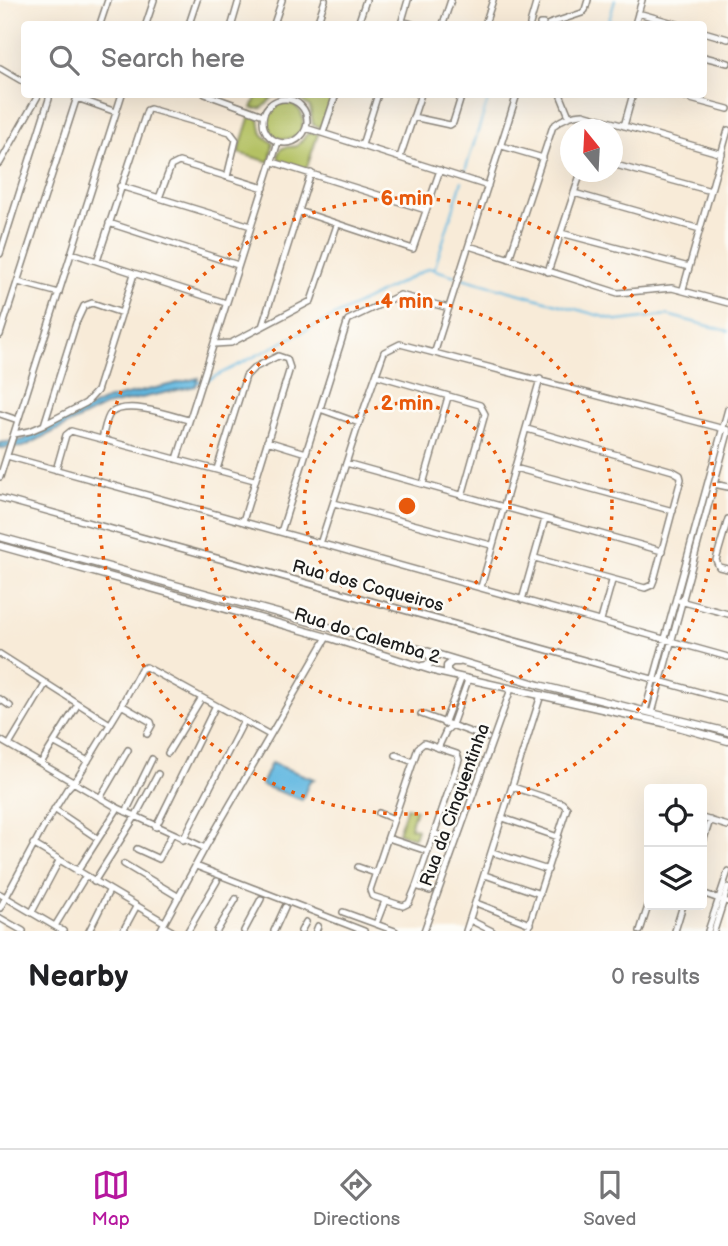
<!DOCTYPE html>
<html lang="en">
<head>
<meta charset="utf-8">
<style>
  :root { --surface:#fff; --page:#f6f6f6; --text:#202124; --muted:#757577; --line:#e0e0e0; --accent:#b5179e }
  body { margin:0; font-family:"Balsamiq Sans",sans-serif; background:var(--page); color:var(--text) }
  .controls { position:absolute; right:21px; bottom:21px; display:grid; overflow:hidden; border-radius:7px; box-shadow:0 7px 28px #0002 }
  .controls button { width:63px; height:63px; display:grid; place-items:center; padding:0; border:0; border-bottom:2px solid var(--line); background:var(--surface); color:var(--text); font:35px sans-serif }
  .compass { position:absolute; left:560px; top:119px; width:63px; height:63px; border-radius:50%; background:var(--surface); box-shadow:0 7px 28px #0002; rotate:342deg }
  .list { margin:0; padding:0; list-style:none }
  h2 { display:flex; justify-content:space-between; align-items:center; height:91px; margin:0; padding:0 28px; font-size:30px }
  h2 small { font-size:23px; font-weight:400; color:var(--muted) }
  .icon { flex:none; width:38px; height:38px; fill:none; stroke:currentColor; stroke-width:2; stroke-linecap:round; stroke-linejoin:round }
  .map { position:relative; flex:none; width:728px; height:931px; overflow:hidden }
  .search { position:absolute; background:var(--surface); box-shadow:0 7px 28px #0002; left:21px; right:21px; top:21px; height:77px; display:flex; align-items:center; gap:18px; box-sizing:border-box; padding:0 24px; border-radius:7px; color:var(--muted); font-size:26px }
  .sheet { height:217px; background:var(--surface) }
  nav { display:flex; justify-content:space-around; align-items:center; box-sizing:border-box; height:98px; border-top:2px solid var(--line); background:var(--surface); font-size:19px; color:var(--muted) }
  nav a { display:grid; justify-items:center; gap:4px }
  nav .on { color:var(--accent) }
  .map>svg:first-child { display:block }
</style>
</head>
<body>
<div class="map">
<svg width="728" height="931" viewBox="0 0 728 931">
  <rect width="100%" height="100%" fill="#fdfcf7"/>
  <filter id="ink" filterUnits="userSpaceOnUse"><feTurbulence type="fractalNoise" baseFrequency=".0143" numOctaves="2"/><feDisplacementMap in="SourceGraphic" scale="14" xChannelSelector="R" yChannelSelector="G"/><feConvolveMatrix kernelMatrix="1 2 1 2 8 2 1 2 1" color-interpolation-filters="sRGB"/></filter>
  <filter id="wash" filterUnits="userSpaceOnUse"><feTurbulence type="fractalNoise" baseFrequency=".00686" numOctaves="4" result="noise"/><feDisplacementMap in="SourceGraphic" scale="28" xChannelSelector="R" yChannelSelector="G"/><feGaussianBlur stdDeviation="1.57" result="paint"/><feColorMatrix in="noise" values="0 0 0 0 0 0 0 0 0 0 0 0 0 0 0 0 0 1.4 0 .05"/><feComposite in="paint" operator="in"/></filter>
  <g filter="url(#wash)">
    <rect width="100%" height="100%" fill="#f8ebd8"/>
    <path fill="#b4c163" stroke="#686e40" stroke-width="2" d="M257 95V94L289 95 273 97C265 104 265 111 252 108Z
      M298 95H314L332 101 323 128 313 125 310 107 299 99Z
      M267 121a18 18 0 1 1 36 0a18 18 0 1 1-36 0Z
      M251 112 259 119C262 135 259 133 273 143L270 162 238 153Z
      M314 132 318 134 306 170 280 162 278 155C281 144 288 148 297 146L307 134Z
      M407 807 416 810 410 827 417 829 414 838 398 833Z"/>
    <path fill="#65b9e1" stroke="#406a7e" stroke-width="2" d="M198 378 196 386 105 406 23 447 0 448V443L23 440 106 400Z
      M271 763 314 779 309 782 302 800 261 785Z"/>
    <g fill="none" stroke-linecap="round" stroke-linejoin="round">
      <path stroke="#65b9e1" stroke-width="2" d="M608 24 615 0
        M464 174 490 94
        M434 270 462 181
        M462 278 619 321 667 315 728 331
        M198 382H204L429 268 455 276"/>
    </g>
  </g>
  <g filter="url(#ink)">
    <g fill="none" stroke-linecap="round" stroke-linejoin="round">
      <defs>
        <path id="minor" d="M638 13 677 24
          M402 21 412 24
          M100 24 108 0
          M146 24 154 0
          M189 24 197 0
          M232 24 239 0
          M274 24 282 0
          M317 24 325 0
          M358 24 366 0
          M401 24 408 0
          M443 24 451 0
          M485 24 493 0
          M530 24 537 0
          M540 24H543
          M549 24 582 13 585 10 588 0
          M635 24 642 0
          M704 32 728 39
          M704 57 728 63
          M0 68 24 82
          M205 94 263 115
          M560 94 569 116
          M672 94 728 109
          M77 98 116 112
          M263 121a22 22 0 1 1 44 0a22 22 0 1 1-44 0Z
          M413 117 450 125 453 123 462 94
          M624 126 633 94
          M306 128 488 186
          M593 130 597 118
          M323 133 336 94
          M362 145 378 94
          M502 146 543 158
          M400 157 421 94
          M273 162 426 210
          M0 163 39 94
          M612 164 711 191
          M120 186 251 226
          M574 193 700 229
          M159 198 171 166 179 162 264 188
          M299 211 413 249 440 170
          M109 223 238 265
          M561 233 689 267
          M469 246 618 293 672 288 728 303
          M72 253 226 303
          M0 254 49 99V94
          M509 259 553 126C563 118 572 114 583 114L722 154
          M97 261 147 110 150 109 230 132 236 140 227 177
          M548 272 581 172
          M18 282 59 293
          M683 289 728 130
          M262 327 311 173
          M0 335 78 94
          M214 344 231 343 311 301 337 225
          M435 351 517 94
          M376 375 480 405 485 414 462 496
          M320 409 359 423
          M0 414 18 420
          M45 424 86 403 97 391 134 274
          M527 429 673 471 680 475 681 479 654 580 652 585 645 588 535 558
          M14 434 30 431 44 425 76 323 84 306 92 303 122 313
          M102 439C104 432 106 417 111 413 128 400 170 415 188 420
          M267 441 306 453
          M7 456 728 657
          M177 459 278 142
          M346 463 662 551
          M515 468 673 511
          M217 469 246 376 254 368 278 356 287 359 290 368 243 521
          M56 470 66 435 71 431 254 480
          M0 477 122 94
          M423 484 448 397
          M714 484 728 487
          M0 498 728 700
          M334 503 491 545
          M728 519 716 560 719 567 728 569
          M281 532 348 320 400 295 449 308
          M320 544 359 423 384 352 400 344 728 430
          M481 587 540 379
          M522 600 545 519
          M680 601 728 614
          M601 620 612 581
          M0 654 110 724
          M0 699 10 706
          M121 706 141 669 146 667 270 735
          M645 711 728 409
          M652 713 728 433
          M421 714 487 738
          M444 724 461 679
          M0 740 118 808 205 848
          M55 743 88 761
          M424 743 457 754 459 760 416 886 409 903 403 906 372 896 370 890 418 748Z
          M9 745 46 683
          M438 748 446 731 452 725 468 680
          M168 753 201 699
          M396 755 413 762
          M41 763 78 704
          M453 779 471 785
          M513 787 562 803 567 808 527 931
          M100 798 128 750
          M54 809 97 838
          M126 812 152 759
          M379 813 394 819
          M503 818 558 837
          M702 818 728 826
          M156 827 215 707
          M434 833 451 840
          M388 838 427 851
          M183 840 244 721
          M33 844 164 922
          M702 845 710 820
          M137 849 159 859 172 834
          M492 852 548 870
          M124 864 179 897
          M196 866 364 931
          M358 867 375 873
          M77 872 118 808
          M485 875 540 894
          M94 882 135 817 158 774
          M416 886 430 891
          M702 893 728 902
          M0 894 63 931
          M476 903 530 924
          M0 908 42 830 67 789 78 777 120 708 123 706 151 722 152 725 147 734
          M32 912 59 861
          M343 912 395 931
          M0 918 23 931
          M470 920 492 931
          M376 924 385 901
          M55 926 85 877
          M163 926 172 931
          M89 931 109 891
          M123 931 136 907
          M160 931 205 848 327 637
          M188 931 217 881
          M217 931 236 899
          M244 931 261 899
          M274 931 285 907
          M301 931 306 922
          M316 931 318 926
          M424 931 511 689
          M466 931 541 695
          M640 931 649 903
          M675 931 683 905
          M708 931 728 871
          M714 931 728 887"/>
        <path id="major" d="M0 537 332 628 423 650 539 685 728 732
          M0 546 327 637 437 672 664 723 728 741
          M422 666 428 665 432 662 431 658 425 651
          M452 675 447 671V666L452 662H459"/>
      </defs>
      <use href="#minor" stroke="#8a847a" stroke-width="8"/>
      <use href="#major" stroke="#8a847a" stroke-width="9"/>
      <use href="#minor" stroke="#fff" stroke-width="5"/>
      <use href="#major" stroke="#fff" stroke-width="6"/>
    </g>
  </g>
  <g fill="none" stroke="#e8590c" stroke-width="3.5" stroke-dasharray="3.5 7">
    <circle cx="407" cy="506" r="103"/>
    <circle cx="407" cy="506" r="205"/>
    <circle cx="407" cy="506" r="308"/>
  </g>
  <g text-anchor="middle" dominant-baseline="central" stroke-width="5" stroke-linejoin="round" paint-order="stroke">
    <g font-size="18" fill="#1c1c1c" stroke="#fdfcf7">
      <text transform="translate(368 586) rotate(15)">Rua dos Coqueiros</text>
      <text transform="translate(367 636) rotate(17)">Rua do Calemba 2</text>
      <text transform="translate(455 805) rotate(-70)">Rua da Cinquentinha</text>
    </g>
  </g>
  <circle cx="407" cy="506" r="10" fill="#e8590c" stroke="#fdfcf7" stroke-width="3.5"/>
  <g font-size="21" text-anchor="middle" font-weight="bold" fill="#e8590c" stroke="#fdfcf7" stroke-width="5" stroke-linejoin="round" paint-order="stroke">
    <text x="407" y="205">6 min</text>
    <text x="407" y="308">4 min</text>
    <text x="407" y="410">2 min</text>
  </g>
</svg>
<div class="controls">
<button><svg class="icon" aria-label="locate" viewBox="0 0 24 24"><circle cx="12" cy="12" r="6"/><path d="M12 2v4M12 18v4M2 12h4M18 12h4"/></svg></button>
<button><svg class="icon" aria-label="layers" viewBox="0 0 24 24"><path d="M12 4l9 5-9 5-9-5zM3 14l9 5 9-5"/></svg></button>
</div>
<svg class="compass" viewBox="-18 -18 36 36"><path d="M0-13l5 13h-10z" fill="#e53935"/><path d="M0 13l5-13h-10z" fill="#757577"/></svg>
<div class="search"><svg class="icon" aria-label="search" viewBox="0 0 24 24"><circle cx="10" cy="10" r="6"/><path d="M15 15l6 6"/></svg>Search here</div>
</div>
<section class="sheet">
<h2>Nearby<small>0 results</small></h2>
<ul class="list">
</ul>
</section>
<nav>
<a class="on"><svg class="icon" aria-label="map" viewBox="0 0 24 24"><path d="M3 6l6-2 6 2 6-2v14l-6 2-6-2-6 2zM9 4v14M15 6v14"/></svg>Map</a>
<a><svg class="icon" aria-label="directions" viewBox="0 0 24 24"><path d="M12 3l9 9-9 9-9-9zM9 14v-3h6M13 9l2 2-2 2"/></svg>Directions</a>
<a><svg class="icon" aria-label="saved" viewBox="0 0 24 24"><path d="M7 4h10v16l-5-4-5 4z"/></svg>Saved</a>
</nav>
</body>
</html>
